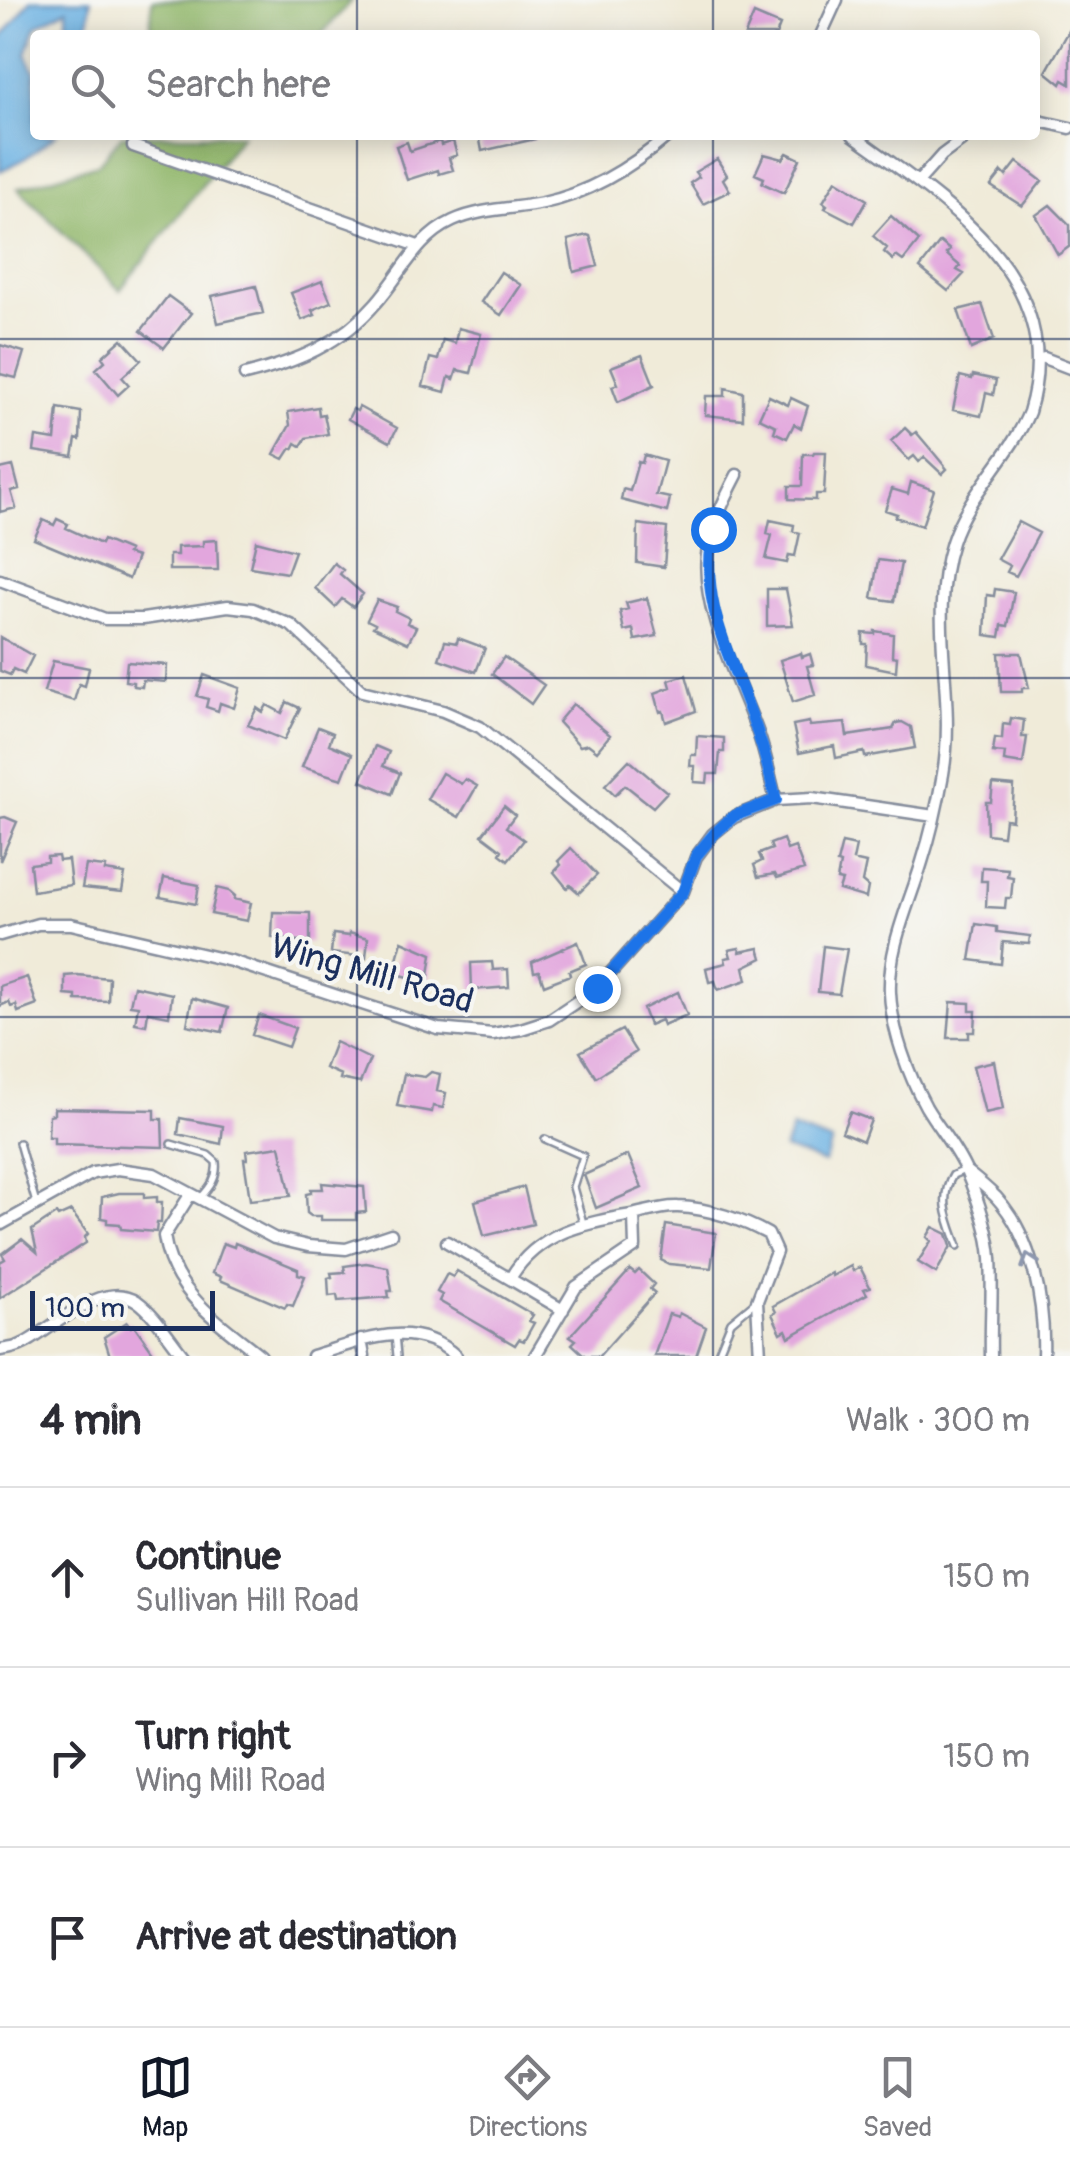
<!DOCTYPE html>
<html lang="en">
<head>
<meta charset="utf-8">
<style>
  :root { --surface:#fff; --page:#f7f7f7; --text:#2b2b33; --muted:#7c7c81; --line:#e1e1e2; --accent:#111827 }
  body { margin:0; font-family:Pangolin,sans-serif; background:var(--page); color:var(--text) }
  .scale { position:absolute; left:30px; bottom:25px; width:185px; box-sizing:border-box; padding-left:10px; border:5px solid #1b2f5e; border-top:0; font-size:28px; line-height:35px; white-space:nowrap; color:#1b2f5e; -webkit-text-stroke:8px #f6f6f2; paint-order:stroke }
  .stop { position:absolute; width:30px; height:30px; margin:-22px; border:8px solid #1a73e8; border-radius:50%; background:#fff }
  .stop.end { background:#1a73e8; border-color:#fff; box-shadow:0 2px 10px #0008 }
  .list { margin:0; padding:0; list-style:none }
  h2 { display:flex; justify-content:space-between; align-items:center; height:130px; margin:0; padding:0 40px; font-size:42px }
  h2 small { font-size:32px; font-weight:400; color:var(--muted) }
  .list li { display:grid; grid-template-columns:65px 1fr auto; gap:30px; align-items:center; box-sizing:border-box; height:180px; padding:0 40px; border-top:2px solid var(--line) }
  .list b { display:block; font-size:38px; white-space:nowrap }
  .list p { margin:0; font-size:32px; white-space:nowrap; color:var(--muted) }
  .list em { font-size:32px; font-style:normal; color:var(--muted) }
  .icon { flex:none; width:55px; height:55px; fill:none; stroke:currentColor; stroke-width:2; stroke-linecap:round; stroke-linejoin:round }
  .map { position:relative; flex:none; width:1070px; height:1356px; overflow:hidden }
  .search { position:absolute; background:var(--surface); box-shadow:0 5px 25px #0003; left:30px; right:30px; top:30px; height:110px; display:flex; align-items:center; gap:25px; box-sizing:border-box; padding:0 35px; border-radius:10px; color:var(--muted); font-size:38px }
  .sheet { height:670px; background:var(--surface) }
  nav { display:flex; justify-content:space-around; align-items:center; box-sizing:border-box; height:140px; border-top:2px solid var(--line); background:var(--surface); font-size:28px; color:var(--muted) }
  nav a { display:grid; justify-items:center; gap:5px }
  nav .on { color:var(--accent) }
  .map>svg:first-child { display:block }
</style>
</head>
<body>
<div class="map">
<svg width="1070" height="1356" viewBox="0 0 1070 1356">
  <rect width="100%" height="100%" fill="#f6f6f2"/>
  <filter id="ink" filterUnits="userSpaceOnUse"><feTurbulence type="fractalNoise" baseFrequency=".01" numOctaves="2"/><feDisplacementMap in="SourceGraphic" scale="20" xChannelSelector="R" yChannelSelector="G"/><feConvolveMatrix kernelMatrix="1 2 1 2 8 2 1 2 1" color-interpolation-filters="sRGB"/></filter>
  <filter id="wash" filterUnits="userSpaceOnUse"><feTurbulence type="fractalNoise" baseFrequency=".0048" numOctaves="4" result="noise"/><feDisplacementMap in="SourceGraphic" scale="40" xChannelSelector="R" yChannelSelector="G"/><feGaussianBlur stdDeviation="2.25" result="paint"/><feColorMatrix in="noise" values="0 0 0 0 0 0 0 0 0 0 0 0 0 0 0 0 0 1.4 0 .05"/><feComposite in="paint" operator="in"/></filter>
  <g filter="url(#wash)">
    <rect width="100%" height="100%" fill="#f0ebd9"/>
    <path fill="#93b86d" stroke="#577466" stroke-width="2.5" d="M152 0H352L321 35H150Z
      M122 135H242L120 290 18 188 98 164Z"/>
    <path fill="#6db2e3" stroke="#4470a0" stroke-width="2.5" d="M31 0H91L87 35H67V9L36 26 26 54 35 72V135H56L23 160 0 171V40Z
      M792 1128 832 1142 824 1163 784 1149Z"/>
    <g id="blocks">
      <path fill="#e2a6dd" d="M754 14 780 25 776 35H745Z
        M1070 29V84L1063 80 1061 84 1046 72Z
        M479 135H534L535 139 482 151Z
        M440 141 441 145 453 141 457 155 449 158 453 170 439 174 438 170 407 180 396 146 407 142 410 151Z
        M787 153 800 159 784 193 762 183 764 178 755 174 764 154 783 159Z
        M717 159 727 175 723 179 730 191 703 204 690 183 699 177 695 172Z
        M1017 162 1042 181 1022 206 991 186 1002 172 1006 176Z
        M836 180 867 200 854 223 825 208 827 205 823 202Z
        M1050 205 1070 225V246L1058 255 1036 215Z
        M891 216 919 241 903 261 896 256 893 260 884 252 887 248 873 236Z
        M587 235 590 236 598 266 574 272 568 240Z
        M940 242 950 250 946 254 960 266 957 270 964 274 948 291 920 268Z
        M501 272 521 285 501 315 481 302Z
        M322 281 331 302 312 310 315 315 302 320 291 293Z
        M256 286 263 313 218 323 212 296Z
        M168 296 191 313 164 348 141 331Z
        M982 304 994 339 971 349 958 310Z
        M458 328 481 334 471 373 457 370 454 379 449 377 445 392 423 386 430 358 438 360 443 340 455 343Z
        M122 339 141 360 122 377 129 385 118 395 96 369 105 361 102 357Z
        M0 345 24 352 16 378 0 374Z
        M642 355 654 385 618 402 612 386 618 384 611 367Z
        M973 375 996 380 993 395 986 393 981 416 953 410 960 376 972 379Z
        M725 388 743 392V419L705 415 706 396H725Z
        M769 396 788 405 791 398 808 406 801 428 794 424 787 438 774 432 776 426 759 418Z
        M318 407 319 415 324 414 328 434 306 438 301 446 296 443 293 449 291 448 284 459 274 454 290 425 288 412Z
        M359 407 397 428 390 442 348 419 353 409 357 411Z
        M58 408 81 412 80 440 76 439 73 457 34 451 36 437 55 440Z
        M905 428 912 435 916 432 933 452 947 469 942 474 924 457 919 462 914 456 909 460 891 441Z
        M814 452H826L824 494H816V500L789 499V486H802L803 454H813Z
        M644 455 665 461 656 495 670 498 667 512 621 500 623 489 630 491 638 462 642 463Z
        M13 466 19 489 11 491 16 508 0 512V469Z
        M911 482 934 490 922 526 895 517 897 514 885 510 892 489 908 494Z
        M57 519 68 524 66 528 101 544 103 540 129 551 127 554 137 557 129 579 34 539 43 520 54 525Z
        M770 520 794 525 793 531 800 533 795 556 789 555 787 563 766 559 772 535 767 534Z
        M1018 522 1039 533 1016 576 1007 572 1010 566 997 559Z
        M638 524 667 528 664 567 637 563Z
        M217 540 218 570H169V555H177V547L203 546V541Z
        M256 541 295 551 287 573 250 567Z
        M878 560 901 563 894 601 872 598Z
        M334 563 343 570 340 574 363 594 353 607 342 599 335 607 315 588Z
        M767 589H786L793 625 767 626Z
        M995 589 1014 592 1008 626 1002 625 1000 637 985 635 987 595 994 596Z
        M647 598 657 636 635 640 633 629 624 631 620 611 628 609 626 603Z
        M377 600 397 607 395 611 409 618 407 623 416 627 408 643 373 627 375 624 367 620Z
        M875 631 893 634 892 656 897 657 896 671 866 665 867 644H863V633L875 634Z
        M0 637 33 656 24 674 13 669 10 675 0 671Z
        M458 638 485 648 476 672 439 659 445 641 457 643Z
        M801 653 802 657 810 654 813 665 807 666 815 695 793 702 780 660Z
        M999 653H1021L1029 688H1022V692H1001Z
        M504 657 544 685 531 704 492 674Z
        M53 661 89 668 85 686 79 684 74 701 44 692Z
        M127 662 167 665 166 682 143 680 142 687 133 686V682L125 681Z
        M204 675 240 688 234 708 220 703 218 711 206 707 208 699 197 696Z
        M686 675 696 711 666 722 663 711 660 712 655 693 671 687 669 680Z
        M287 702 300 708 284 740 248 725 257 708 263 712 267 705 282 713Z
        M573 704 610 735 597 751 588 744 580 746 558 722Z
        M1011 718 1024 720 1022 737H1027L1023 764 1004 761 1005 753 993 752 995 738 1002 739 1003 724 1010 725Z
        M809 722 810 726 845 723 847 736 893 729 896 723 902 722 911 727 915 748 865 757 864 752 836 758 834 746 799 753 793 725Z
        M318 727 333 733 329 744 352 754 342 779 302 767Z
        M697 736 724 738V752H720L718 774H708L707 783 694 782 695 766H690L691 755H696Z
        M375 746 389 752 383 766 400 773 392 794 361 781Z
        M629 760 667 792 653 807 625 785 615 795 605 785Z
        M442 773 461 784 465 779 477 786 459 817 427 799Z
        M993 784 1014 786 1012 820 1005 819 1003 836 987 834 986 802H991Z
        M504 806 515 815 506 827 524 840 508 860 500 854 502 850 482 835Z
        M5 817 17 822 0 861V818Z
        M783 839 787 850 795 847 804 870 777 878 775 874 758 877 754 865 762 861 759 854 772 849 770 844Z
        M842 843 856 846 853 860 866 863 862 882 868 887 866 898 839 890 842 881 837 880 840 864 837 863Z
        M571 848 597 875 579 893 570 885 567 888 554 872 561 865 558 861Z
        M58 856 59 861 68 860 71 885 33 891 30 864 47 862V857Z
        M86 865 106 867 105 871 125 874 122 892 82 888Z
        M982 867 1008 869 1007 876 1013 877 1011 898H1006L1005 908 986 907 987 881H981Z
        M164 878 199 885 196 904 160 897Z
        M217 888 229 891 235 896 234 899 251 903 247 921 211 914Z
        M273 912 310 913V942L272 938Z
        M976 924 997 927V932L1030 936 1029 944 1003 942 1001 964 970 960Z
        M349 933 368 938 366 957 331 953 333 934 349 936Z
        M402 941 432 954 428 982 393 973Z
        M578 942 586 964 569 971 570 975 544 985 539 971 534 972 532 962Z
        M823 946 847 949 839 994 818 992Z
        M739 948 740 952 759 948 762 958 744 967 747 980 718 990 715 981 709 982 706 968 726 963 725 958 731 957 729 950Z
        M492 962 493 970 508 969 509 987 472 990 471 963Z
        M77 975 109 978 108 1001 76 1000V996L65 995V976Z
        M27 977 37 1005 18 1012 16 1005 11 1007 9 1002 0 1006V986Z
        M134 986 172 994 169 1016 148 1012 146 1025 135 1023 138 1006 130 1005Z
        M678 992 687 1015 663 1025 661 1020 649 1025 643 1009Z
        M192 998 228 1008 222 1032 187 1025Z
        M951 1002 970 1003V1011H976L975 1032H969V1038H948Z
        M259 1015 295 1028 288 1047 252 1035Z
        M622 1030 636 1052 596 1077 580 1052Z
        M335 1042 370 1059 360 1083 340 1079 341 1075 325 1068Z
        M994 1061 1003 1109 985 1113 973 1066Z
        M431 1072 440 1074 437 1091 446 1093 443 1108 433 1106 432 1112 397 1106 404 1074 425 1077Z
        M54 1108 155 1110V1119H162L163 1147 54 1144V1137H48L49 1115 54 1114Z
        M850 1112 871 1120 863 1141 842 1132Z
        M180 1118 223 1126 221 1144 178 1134Z
        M280 1146 291 1196 250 1200 244 1159H247L246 1151Z
        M628 1155 642 1188 596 1208 584 1175Z
        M322 1183 364 1187 366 1212 356 1213V1220H321V1216H311L307 1213 306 1194 311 1193V1189H323Z
        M524 1187 533 1224 484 1236 475 1201Z
        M119 1193H144V1198L157 1197V1202H162L161 1223H157L156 1232 121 1229 120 1224 107 1223V1219L101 1218 102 1197Z
        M71 1211 88 1234 85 1237 86 1243 0 1298V1262L5 1259 2 1254 22 1239 37 1252 32 1230 56 1214 58 1217Z
        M666 1225 716 1233 711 1268 669 1264 661 1260Z
        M933 1227 947 1234 951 1246 936 1273 918 1262 931 1241 927 1237Z
        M223 1243 234 1247 235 1243 298 1269V1274L305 1276 293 1306 287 1304 285 1308 220 1280 221 1277 212 1273Z
        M366 1263 388 1267 392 1291H388L389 1297 338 1301 337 1295 329 1296 328 1278 332 1277 331 1273 345 1272 344 1266Z
        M851 1266 853 1271 860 1267 870 1287 864 1289 867 1294 789 1337 786 1330 781 1333 772 1314 776 1312 773 1306 831 1273 832 1276Z
        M630 1270 635 1274 639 1270 654 1284 650 1289 655 1293 599 1356H585L572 1344 576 1340 570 1336Z
        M457 1271 533 1315 529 1321 534 1323 524 1341 519 1339 515 1345 439 1301 442 1295 437 1292 447 1274 453 1277Z
        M679 1313 706 1327 696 1356H654L669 1314 678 1317Z
        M127 1322 131 1327 134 1325 156 1356H110L104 1337Z"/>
    </g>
  </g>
  <g filter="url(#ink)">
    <use href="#blocks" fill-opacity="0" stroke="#868d9c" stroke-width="2.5"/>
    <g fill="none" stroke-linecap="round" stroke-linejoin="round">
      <defs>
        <path id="service" d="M545 1139 583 1156 573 1187 583 1223
          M19 1143 36 1203
          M171 1144 208 1155 216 1162C218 1177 210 1188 200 1198
          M958 1246C949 1221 938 1199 953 1175L965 1170
          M395 1335 397 1356
          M717 1356 731 1322 755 1302"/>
        <path id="minor" d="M821 35 837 0
          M1035 120 1070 128
          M853 135C944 201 1070 278 1029 412 1010 458 967 494 952 542 927 619 957 696 943 774 938 803 931 834 922 862 909 905 888 947 890 993 892 1031 908 1074 926 1107 939 1129 956 1148 966 1171 977 1197 989 1230 991 1258 993 1290 990 1324 991 1356
          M133 146 418 246
          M918 182 942 155 969 135
          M1044 358 1070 368
          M245 375C296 362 341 344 376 303 402 274 416 238 453 221 482 208 513 209 543 203 591 193 633 166 669 135
          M737 475C724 500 711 527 707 555 701 611 739 681 758 733 766 755 770 778 776 800
          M0 580 105 619H143L228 606 253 609 291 625 362 691 443 711 480 727 683 892
          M0 935 38 924H71L231 961 438 1029 493 1034 521 1029 549 1020 597 988 683 892 696 857 713 834 734 817 776 800 812 798 934 816
          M966 1171C976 1179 987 1188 996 1197 1033 1237 1045 1304 1043 1356
          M190 1195 164 1236C172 1293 219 1322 261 1356
          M0 1225 93 1173 118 1169 154 1174 274 1238 308 1246 346 1249 391 1234
          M447 1242 563 1310
          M511 1277C538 1232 584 1223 632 1215 646 1212 664 1206 678 1207 708 1208 743 1220 768 1234L776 1252 757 1301 760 1356
          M361 1340 364 1356
          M0 1350C7 1349 16 1348 23 1344 50 1331 102 1278 137 1301 155 1314 170 1339 184 1356
          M312 1356C362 1341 412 1317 456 1356
          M535 1356 576 1287 635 1247 634 1215"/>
      </defs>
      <use href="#service" stroke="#868d9c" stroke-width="10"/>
      <use href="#minor" stroke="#868d9c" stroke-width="15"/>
      <use href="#service" stroke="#fff" stroke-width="5"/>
      <use href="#minor" stroke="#fff" stroke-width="10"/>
    </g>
    <defs><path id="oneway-chevron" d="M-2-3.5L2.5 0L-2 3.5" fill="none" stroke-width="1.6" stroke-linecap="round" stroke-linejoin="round" transform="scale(2.5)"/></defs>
    <use stroke="#8d97ae" href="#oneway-chevron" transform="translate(1029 1260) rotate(-108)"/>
  </g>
  <g fill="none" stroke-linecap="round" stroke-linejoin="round" filter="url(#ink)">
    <path stroke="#1a73e8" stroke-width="12" d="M597 988 683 892 696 856 714 834 734 816 776 800C771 780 767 760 760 740 738 668 696 607 713 529"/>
  </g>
  <path fill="none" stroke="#1b2f5e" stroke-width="2.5" stroke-opacity="0.55" d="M357 0V35M713 0V35M357 135V1356M713 135V1356M0 339H1070M0 678H1070M0 1017H1070"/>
  <g text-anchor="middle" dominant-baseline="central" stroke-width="8" stroke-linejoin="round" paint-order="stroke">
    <g font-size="35" fill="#1b2f5e" stroke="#f6f6f2">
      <text transform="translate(372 974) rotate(16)">Wing Mill Road</text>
    </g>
  </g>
</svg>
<div class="scale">100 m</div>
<div class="stop" style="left:713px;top:529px"></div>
<div class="stop end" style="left:597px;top:988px"></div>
<div class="search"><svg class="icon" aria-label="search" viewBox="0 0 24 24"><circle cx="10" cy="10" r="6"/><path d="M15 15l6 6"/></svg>Search here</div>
</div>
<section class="sheet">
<h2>4 min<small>Walk · 300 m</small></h2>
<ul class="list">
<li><svg class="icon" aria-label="ahead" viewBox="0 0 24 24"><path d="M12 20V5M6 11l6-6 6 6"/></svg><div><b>Continue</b><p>Sullivan Hill Road</p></div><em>150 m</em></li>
<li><svg class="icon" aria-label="right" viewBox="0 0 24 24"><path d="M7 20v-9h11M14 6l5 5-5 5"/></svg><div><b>Turn right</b><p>Wing Mill Road</p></div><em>150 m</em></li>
<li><svg class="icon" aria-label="arrive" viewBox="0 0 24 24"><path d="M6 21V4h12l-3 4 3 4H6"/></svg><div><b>Arrive at destination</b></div></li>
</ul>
</section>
<nav>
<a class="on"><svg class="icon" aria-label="map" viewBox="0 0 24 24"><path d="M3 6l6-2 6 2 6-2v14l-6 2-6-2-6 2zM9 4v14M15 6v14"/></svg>Map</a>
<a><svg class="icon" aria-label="directions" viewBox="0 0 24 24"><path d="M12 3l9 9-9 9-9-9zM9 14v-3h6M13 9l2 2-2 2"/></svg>Directions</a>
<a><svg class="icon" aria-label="saved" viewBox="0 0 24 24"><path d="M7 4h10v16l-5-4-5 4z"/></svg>Saved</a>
</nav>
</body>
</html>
